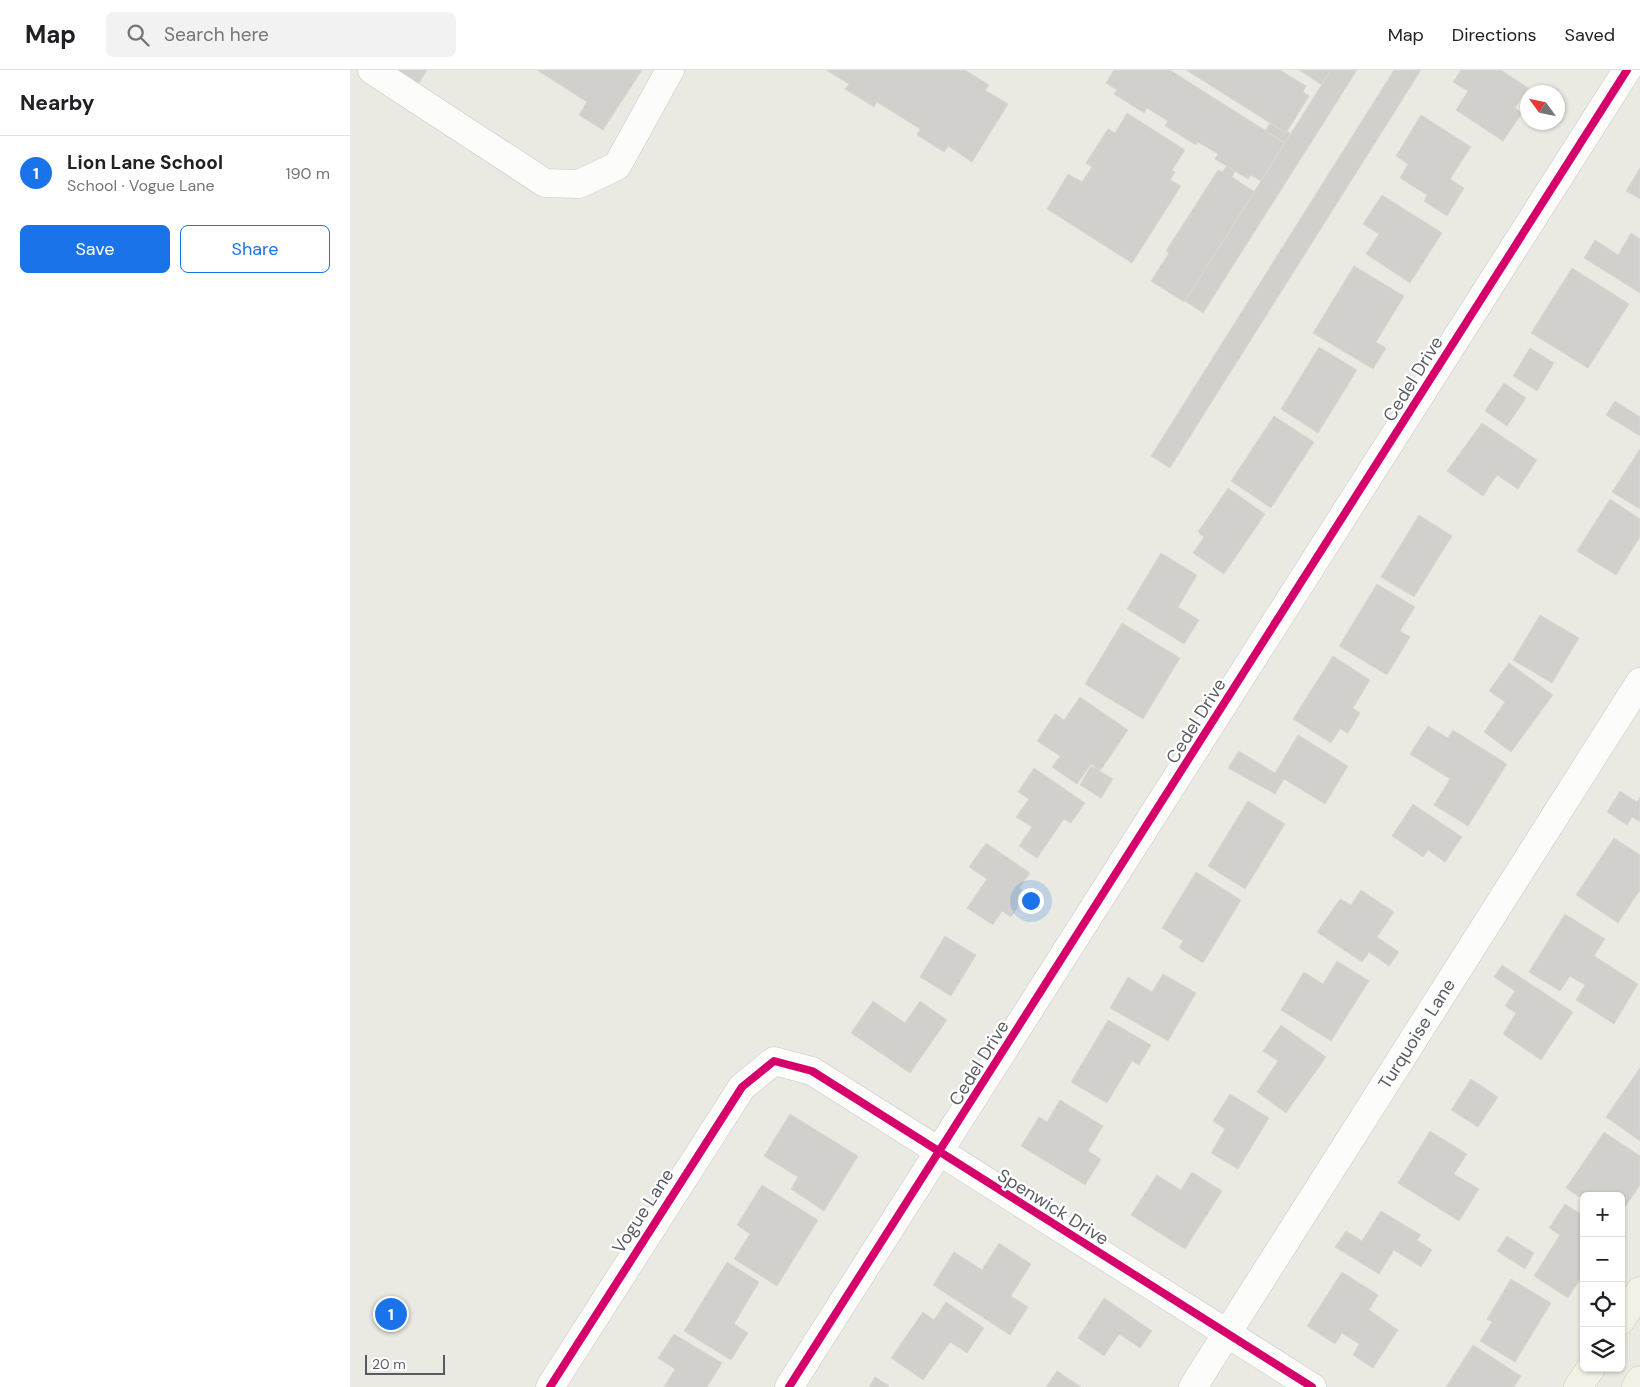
<!DOCTYPE html>
<html lang="en">
<head>
<meta charset="utf-8">
<style>
  :root { --surface:#fff; --page:#f2f2f2; --text:#202124; --muted:#757577; --line:#e0e0e0; --accent:#1a73e8 }
  body { margin:0; font-family:"DM Sans",sans-serif; background:var(--page); color:var(--text) }
  .controls { position:absolute; right:15px; bottom:15px; display:grid; overflow:hidden; border-radius:8px; box-shadow:0 1px 4px #0004 }
  .controls button { width:45px; height:45px; display:grid; place-items:center; padding:0; border:0; border-bottom:1px solid var(--line); background:var(--surface); color:var(--text); font:25px sans-serif }
  .compass { position:absolute; left:1170px; top:15px; width:45px; height:45px; border-radius:50%; background:var(--surface); box-shadow:0 1px 4px #0004; rotate:303deg }
  .scale { position:absolute; left:15px; bottom:12px; width:80px; box-sizing:border-box; padding-left:5px; border:2px solid #585c62; border-top:0; font-size:14px; line-height:18px; white-space:nowrap; color:#585c62; -webkit-text-stroke:4px #fff; paint-order:stroke }
  .you { position:absolute; left:680px; top:830px; width:18px; height:18px; margin:-12px; border:4px solid #fff; border-radius:50%; background:#1a73e8; box-shadow:0 0 0 8px #1a73e833 }
  .badge { display:grid; place-items:center; width:32px; height:32px; border-radius:50%; background:var(--accent); color:#fff; font-size:16px; font-weight:700 }
  .pin { position:absolute; translate:-50% -50%; border:2px solid #fff; box-shadow:0 1px 5px #0006 }
  .list { margin:0; padding:0; list-style:none }
  h2 { display:flex; justify-content:space-between; align-items:center; height:65px; margin:0; padding:0 20px; font-size:21px }
  h2 small { font-size:16px; font-weight:400; color:var(--muted) }
  .list li { display:grid; grid-template-columns:32px 1fr auto; gap:15px; align-items:center; box-sizing:border-box; height:75px; padding:0 20px; border-top:1px solid var(--line) }
  .list b { display:block; font-size:19px; white-space:nowrap }
  .list p { margin:0; font-size:16px; white-space:nowrap; color:var(--muted) }
  .list em { font-size:16px; font-style:normal; color:var(--muted) }
  .actions { display:flex; gap:10px; padding:15px 20px }
  .actions a { flex:1; padding:11px 0; border:1px solid var(--accent); border-radius:8px; text-align:center; font-size:18px; color:var(--accent) }
  .actions .main { background:var(--accent); color:#fff }
  .icon { flex:none; width:28px; height:28px; fill:none; stroke:currentColor; stroke-width:2; stroke-linecap:round; stroke-linejoin:round }
  .map { position:relative; flex:none; width:1290px; height:1317px; overflow:hidden }
  header { display:flex; align-items:center; gap:30px; box-sizing:border-box; height:70px; padding:0 25px; background:var(--surface); border-bottom:1px solid var(--line) }
  header strong { font-size:24px }
  nav { display:flex; gap:28px; margin-inline-start:auto; font-size:18px }
  .search { width:350px; height:45px; background:var(--page); display:flex; align-items:center; gap:12px; box-sizing:border-box; padding:0 18px; border-radius:8px; color:var(--muted); font-size:19px }
  main { display:flex }
  aside { flex:1; background:var(--surface) }
  .map>svg:first-child { display:block }
</style>
</head>
<body>
<header>
<strong>Map</strong>
<div class="search"><svg class="icon" aria-label="search" viewBox="0 0 24 24"><circle cx="10" cy="10" r="6"/><path d="M15 15l6 6"/></svg>Search here</div>
<nav><a>Map</a><a>Directions</a><a>Saved</a></nav>
</header>
<main>
<aside>
<h2>Nearby<small></small></h2>
<ul class="list">
<li><span class="badge">1</span><div><b>Lion Lane School</b><p>School · Vogue Lane</p></div><em>190 m</em></li>
</ul>
<div class="actions"><a class="main">Save</a><a>Share</a></div>
</aside>
<div class="map">
<svg width="1290" height="1317" viewBox="0 0 1290 1317">
  <rect width="100%" height="100%" fill="#eae9e2"/>
  <path fill="#d1d0cc" stroke="#d9d7d2" d="M48 0H77L69 13Z
    M187 0H292L253 60 229 45 237 32Z
    M476 0H615L639 15 635 20 658 34 622 92 598 76 594 82 567 65 570 59 527 32 524 37 495 19 499 14Z
    M764 0H820L935 73 911 111 901 105 898 109 865 89 868 84 848 72 846 75 815 56 818 51 797 38 794 43 764 24 767 20 756 13Z
    M836 0H930L956 16 953 22 959 26 936 63Z
    M949 0H981L972 15Z
    M981 0H1007L853 243 835 231Z
    M1044 0H1071L820 398 801 386Z
    M1111 0H1151L1178 18 1165 38 1172 43 1153 71 1106 40 1118 21 1103 12Z
    M777 43 835 80 822 100 825 102 820 110 831 116 782 193 697 139 718 104 732 112 742 97 736 93 758 59 765 63Z
    M1071 45 1121 77 1100 109 1114 118 1097 146 1074 131 1077 125 1050 108 1058 94 1046 86Z
    M920 53 936 63 937 61 941 64 935 73 915 61Z
    M877 96 885 101 882 107 905 122 834 232 801 211 819 183 816 181 868 100 872 102Z
    M1290 98V129L1276 121Z
    M1032 125 1092 163 1060 213 1016 184 1029 164 1013 154Z
    M1281 163 1290 169V223L1234 188 1245 170 1268 185Z
    M1004 196 1054 226 1026 272 1036 278 1023 299 963 263Z
    M1222 198 1279 234 1238 298 1181 263Z
    M969 277 1007 300 968 363 931 339Z
    M1180 278 1204 293 1187 321 1163 306Z
    M1154 313 1176 328 1157 356 1135 341Z
    M1265 331 1290 347V366L1256 345Z
    M924 346 964 372 921 438 881 411Z
    M1132 353 1187 390 1168 419 1147 405 1133 426 1097 401Z
    M1290 379V439L1262 422Z
    M878 418 915 444 874 504 843 483 854 467 848 462Z
    M1260 429 1290 449V467L1266 505 1227 481Z
    M1069 445 1102 466 1064 527 1031 507Z
    M811 483 847 505 828 537 849 550 834 574 777 539Z
    M1027 514 1065 537 1050 561 1060 567 1037 605 989 576Z
    M1190 545 1229 568 1202 613 1163 590Z
    M772 553 830 588 793 649 735 614Z
    M983 586 1020 610 1003 638 1010 643 998 663 990 659 981 673 943 649Z
    M1159 593 1203 625 1161 682 1134 662 1155 632 1139 621Z
    M730 627 778 660 750 701 741 694 727 714 702 697 710 686 687 671 705 644 714 650Z
    M1078 656 1098 668 1103 660 1157 694 1118 756 1084 735 1100 709 1060 684Z
    M948 665 998 696 975 734 934 709 925 724 878 698 889 681 925 703Z
    M741 696 763 709 751 728 730 715Z
    M684 698 735 733 721 753 714 749 687 788 669 776 682 757 666 747 679 729 668 722Z
    M1270 721 1287 732 1290 727V752L1282 747 1277 755 1257 742Z
    M898 731 935 754 895 819 858 796Z
    M1063 734 1112 767 1095 792 1078 780 1073 787 1042 766Z
    M1264 768 1290 785V820L1268 853 1226 825Z
    M636 773 680 803 669 818 677 824 661 847 652 841 643 855 617 838 637 809 619 797Z
    M846 802 891 830 853 893 829 878 833 871 812 858Z
    M1011 820 1044 842 1027 867 1049 882 1039 896 1019 882 1012 892 967 862 990 829 1001 835Z
    M1215 844 1255 869 1244 886 1288 914 1264 954 1226 930 1235 915 1220 906 1210 921 1179 902Z
    M595 866 626 885 601 926 570 907Z
    M987 891 1019 911 981 971 931 940 954 902 973 914Z
    M1152 895 1223 942 1191 990 1153 964 1166 943 1155 936 1165 921 1144 907Z
    M813 904 846 923 818 971 760 938 778 907 802 922Z
    M523 931 555 953 570 931 597 950 560 1003 501 963Z
    M758 950 801 975 789 995 782 991 757 1033 721 1012Z
    M931 955 976 987 936 1043 907 1022 928 991 913 981Z
    M1290 998V1071L1256 1047Z
    M1121 1009 1148 1027 1128 1057 1101 1040Z
    M880 1024 919 1048 888 1099 861 1083 875 1059 863 1051Z
    M710 1030 753 1056 738 1081 751 1089 735 1115 671 1076 689 1047 697 1052Z
    M440 1044 508 1086 474 1141 441 1119 448 1107 414 1086Z
    M1080 1061 1117 1084 1104 1104 1129 1119 1109 1151 1048 1113Z
    M1254 1062 1290 1086V1115L1271 1143V1126H1234V1130L1216 1118Z
    M842 1102 872 1121 835 1179 781 1145 807 1105 831 1120Z
    M412 1115 468 1150 427 1216 384 1189 400 1164 387 1155Z
    M1215 1134 1234 1146V1203L1218 1228 1184 1206 1210 1165 1199 1158Z
    M1031 1141 1071 1165 1067 1170 1082 1180 1071 1197 1044 1180 1029 1204 985 1177 996 1161 1012 1171Z
    M1157 1166 1184 1183 1175 1199 1147 1181Z
    M649 1173 681 1194 661 1226 678 1237 660 1265 583 1215 604 1182 632 1200Z
    M377 1192 409 1212 384 1254 398 1263 381 1290 334 1261Z
    M992 1202 1028 1225 1019 1240 1048 1260 1023 1298 1003 1285 1009 1274 992 1263 985 1274 957 1256Z
    M1161 1209 1201 1233 1165 1292 1130 1271 1142 1252 1137 1249Z
    M754 1228 802 1261 790 1278 769 1264 754 1286 728 1268Z
    M596 1232 634 1258 617 1283 600 1272 573 1310 541 1288 573 1242 584 1250Z
    M324 1264 372 1293 357 1317H314L325 1299 308 1288Z
    M1123 1275 1171 1306 1164 1317H1096Z
    M707 1301 731 1317H696Z
    M525 1307 539 1316 538 1317H519Z"/>
  <g fill="none" stroke-linecap="round" stroke-linejoin="round">
    <defs>
      <g id="minor">
        <path d="M22 0 195 113 229 114 267 96 320 0"/>
        <path d="M200 1317 392 1017 424 991 462 1001 962 1317"/>
        <path d="M439 1317 1277 0"/>
        <path id="s1" d="M843 1317 1290 612"/>
      </g>
      <path id="major" d="M1271 1250 1290 1221
        M1228 1317 1241 1298
        M1286 1317 1290 1310"/>
    </defs>
    <use href="#minor" stroke="#c7c8c6" stroke-width="29"/>
    <use href="#major" stroke="#d5cdad" stroke-width="29"/>
    <use href="#minor" stroke="#fcfcfb" stroke-width="28"/>
    <use href="#major" stroke="#f2f1e5" stroke-width="28"/>
    <defs>
      <path id="cycleway" d="M200 1317 392 1017 424 991 462 1001 962 1317
        M439 1317 1277 0"/>
    </defs>
    <use href="#cycleway" stroke="#fff" stroke-width="11"/>
    <use href="#cycleway" stroke="#d6006c" stroke-width="8"/>
  </g>
  <g text-anchor="middle" dominant-baseline="central" stroke-width="4.5" stroke-linejoin="round" paint-order="stroke">
    <g font-size="18" fill="#585c62" stroke="#fff">
      <text transform="translate(1063 309) rotate(-58)">Cedel Drive</text>
      <text transform="translate(846 651) rotate(-58)">Cedel Drive</text>
      <text stroke="none"><textPath href="#s1" startOffset="418">Turquoise Lane</textPath></text>
      <text transform="translate(629 993) rotate(-58)">Cedel Drive</text>
      <text transform="translate(703 1137) rotate(32)">Spenwick Drive</text>
      <text transform="translate(293 1141) rotate(-57)">Vogue Lane</text>
    </g>
  </g>
</svg>
<div class="controls">
<button>+</button>
<button>−</button>
<button><svg class="icon" aria-label="locate" viewBox="0 0 24 24"><circle cx="12" cy="12" r="6"/><path d="M12 2v4M12 18v4M2 12h4M18 12h4"/></svg></button>
<button><svg class="icon" aria-label="layers" viewBox="0 0 24 24"><path d="M12 4l9 5-9 5-9-5zM3 14l9 5 9-5"/></svg></button>
</div>
<svg class="compass" viewBox="-18 -18 36 36"><path d="M0-13l5 13h-10z" fill="#e53935"/><path d="M0 13l5-13h-10z" fill="#757577"/></svg>
<div class="scale">20 m</div>
<div class="you"></div>
<div class="pin badge" style="left:41px;top:1244px">1</div>
</div>
</main>
</body>
</html>
